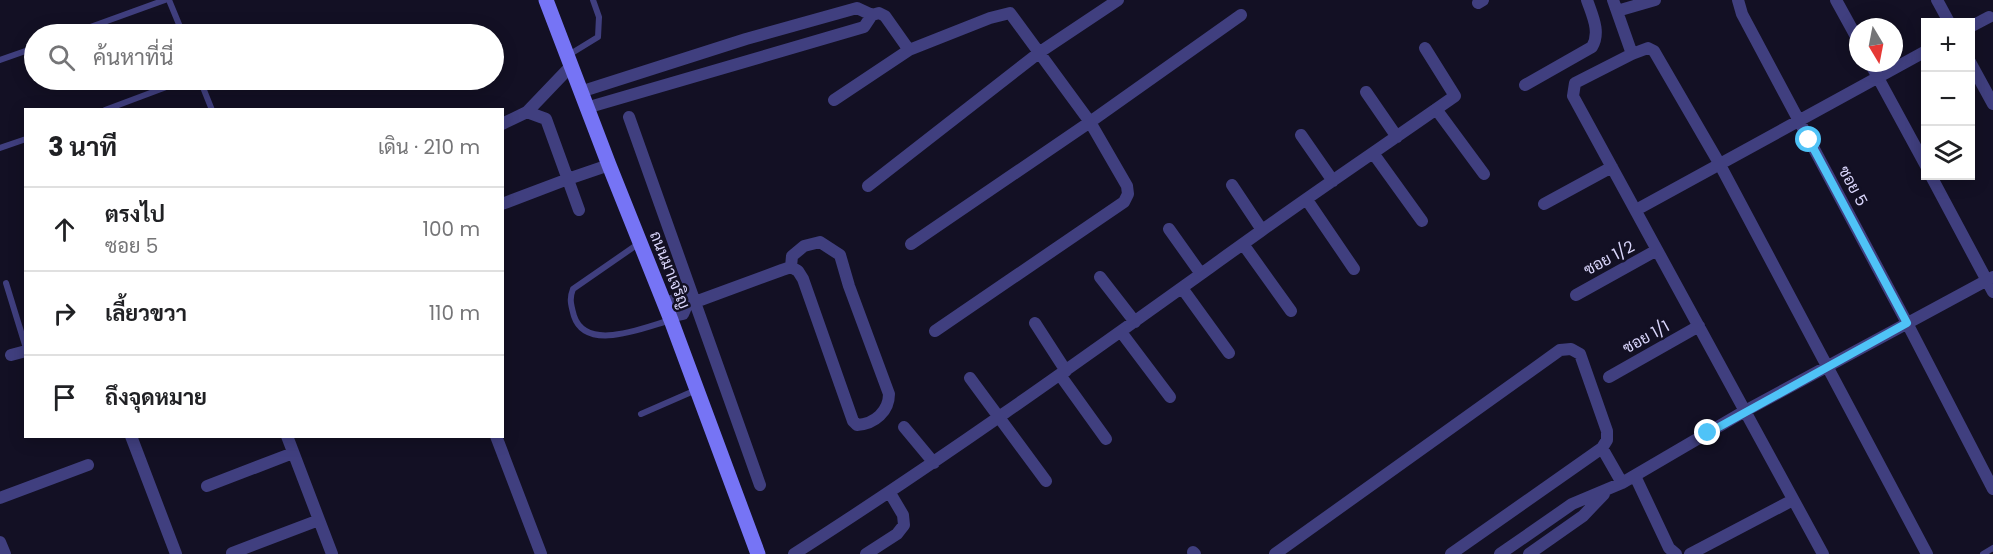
<!DOCTYPE html>
<html lang="th">
<head>
<meta charset="utf-8">
<style>
  :root { --surface:#fff; --page:#f6f6f6; --text:#202124; --muted:#757577; --line:#e0e0e0 }
  body { margin:0; font-family:Poppins,Sarabun,sans-serif; background:var(--page); color:var(--text) }
  .controls { position:absolute; right:18px; top:18px; display:grid; overflow:hidden; border-radius:0px; box-shadow:0 3px 15px #0003 }
  .controls button { width:54px; height:54px; display:grid; place-items:center; padding:0; border:0; border-bottom:2px solid var(--line); background:var(--surface); color:var(--text); font:30px sans-serif }
  .compass { position:absolute; left:1849px; top:18px; width:54px; height:54px; border-radius:50%; background:var(--surface); box-shadow:0 3px 15px #0003; rotate:170deg }
  .stop { position:absolute; width:18px; height:18px; margin:-14px; border:4px solid #4fc3f7; border-radius:50%; background:#fff }
  .stop.end { background:#4fc3f7; border-color:#fff; box-shadow:0 2px 6px #0008 }
  .list { margin:0; padding:0; list-style:none }
  h2 { display:flex; justify-content:space-between; align-items:center; height:78px; margin:0; padding:0 24px; font-size:26px }
  h2 small { font-size:20px; font-weight:400; color:var(--muted) }
  .list li { display:grid; grid-template-columns:39px 1fr auto; gap:18px; align-items:center; box-sizing:border-box; height:84px; padding:0 24px; border-top:2px solid var(--line) }
  .list b { display:block; font-size:22px; white-space:nowrap }
  .list p { margin:0; font-size:20px; white-space:nowrap; color:var(--muted) }
  .list em { font-size:20px; font-style:normal; color:var(--muted) }
  .icon { flex:none; width:33px; height:33px; fill:none; stroke:currentColor; stroke-width:2; stroke-linecap:round; stroke-linejoin:round }
  .map { position:relative; flex:none; width:1993px; height:554px; overflow:hidden }
  .search { position:absolute; background:var(--surface); box-shadow:0 3px 15px #0003; left:24px; top:24px; width:480px; height:66px; display:flex; align-items:center; gap:15px; box-sizing:border-box; padding:0 21px; border-radius:33px; color:var(--muted); font-size:22px }
  .panel { position:absolute; background:var(--surface); box-shadow:0 3px 15px #0003; left:24px; top:108px; width:480px; height:330px; border-radius:0px }
  .map>svg:first-child { display:block }
</style>
</head>
<body>
<div class="map">
<svg width="1993" height="554" viewBox="0 0 1993 554">
  <rect width="100%" height="100%" fill="#131024"/>
  <g fill="none" stroke-linecap="round" stroke-linejoin="round">
    <path stroke="#403f7f" stroke-width="6" d="M169 0 183 34
      M71 34 165 0
      M567 56 598 37 599 17 593 0
      M0 60 34 48
      M200 80 212 110
      M105 110 185 80
      M0 148 26 139
      M638 244 573 289C569 299 571 305 574 316 586 353 645 327 671 320
      M6 283 26 348
      M641 414 696 390
      M1983 554 1993 548"/>
    <path stroke="#403f7f" stroke-width="12" d="M1613 0 1632 54
      M1738 0 1742 14 1907 323 1993 489
      M1836 0 1858 40
      M1937 0 1949 22
      M1478 3 1483 0
      M1617 11 1655 0
      M1970 27 1989 17
      M1970 62 1993 104
      M1870 63 1926 166
      M1525 85 1592 47C1601 32 1592 15 1587 0
      M580 92 746 39 857 8 872 15
      M1366 92 1397 137
      M834 100 909 50 990 18 1010 13 1090 122 1127 186 1128 194 1124 202 935 331
      M586 108 864 27 872 15 879 13 885 16 909 50
      M1436 109 1484 174
      M527 112 546 119 579 210
      M629 117 760 485
      M502 124 527 112 571 66
      M1301 135 1333 181
      M1373 153 1422 221
      M1931 176 1993 292
      M1232 185 1262 230
      M868 186 1040 52 1118 0
      M1307 200 1354 269
      M502 204 568 179 609 165
      M1544 204 1612 167
      M1636 210 1926 51
      M1169 229 1201 274
      M911 244 1090 122 1241 15
      M1243 244 1291 311
      M1100 277 1135 322
      M1182 288 1229 353
      M1576 295 1657 250
      M664 303 678 299 687 305
      M687 305 782 270 791 267 798 271 803 279 853 421 857 425C875 424 889 411 889 394L849 286 840 255 820 242 804 246 792 256 791 267
      M669 317 683 314 687 305
      M1035 323 1066 371
      M1121 332 1170 397
      M11 355 26 351
      M1060 375 1106 439
      M1609 377 1699 326
      M970 378 1046 481
      M904 427 934 463
      M131 436 176 554
      M287 436 332 554
      M496 436 541 554
      M1602 448 1622 483
      M1635 476 1669 548 1676 554
      M207 486 293 453
      M0 498 88 465
      M0 542 5 554
      M1193 552 1195 554
      M232 553 319 520
      M794 554C954 452 1107 341 1261 231 1325 185 1391 141 1455 96L1425 48
      M866 554 897 534 904 525 903 515 890 493
      M1275 554 1560 350 1571 349 1580 354 1607 431V440L1602 448 1451 554
      M1500 554 1572 504 1622 483 1745 411 1993 277
      M1529 554 1583 516 1604 494
      M1690 554 1793 500
      M1823 554 1573 96 1575 83 1632 54 1648 48 1654 51 1719 163 1927 554"/>
    <path stroke="#7674f5" stroke-width="15" d="M546 0 609 165 671 320 758 554"/>
  </g>
  <g fill="none" stroke-linecap="round" stroke-linejoin="round">
    <path stroke="#4fc3f7" stroke-width="8" d="M1708 433 1907 323 1809 140"/>
  </g>
  <g text-anchor="middle" dominant-baseline="central" stroke-width="5" stroke-linejoin="round" paint-order="stroke">
    <g font-size="16" fill="#dad6fc" stroke="#131024">
      <text transform="translate(1853 186) rotate(62)">ซอย 5</text>
      <text transform="translate(1609 258) rotate(-28)">ซอย 1/2</text>
      <text transform="translate(670 270) rotate(68)">ถนนมาเจริญ</text>
      <text transform="translate(1646 337) rotate(-29)">ซอย 1/1</text>
    </g>
  </g>
</svg>
<div class="controls">
<button>+</button>
<button>−</button>
<button><svg class="icon" aria-label="layers" viewBox="0 0 24 24"><path d="M12 4l9 5-9 5-9-5zM3 14l9 5 9-5"/></svg></button>
</div>
<svg class="compass" viewBox="-18 -18 36 36"><path d="M0-13l5 13h-10z" fill="#e53935"/><path d="M0 13l5-13h-10z" fill="#757577"/></svg>
<div class="stop" style="left:1809px;top:140px"></div>
<div class="stop end" style="left:1708px;top:433px"></div>
<div class="search"><svg class="icon" aria-label="search" viewBox="0 0 24 24"><circle cx="10" cy="10" r="6"/><path d="M15 15l6 6"/></svg>ค้นหาที่นี่</div>
<section class="panel">
<h2>3 นาที<small>เดิน · 210 m</small></h2>
<ul class="list">
<li><svg class="icon" aria-label="ahead" viewBox="0 0 24 24"><path d="M12 20V5M6 11l6-6 6 6"/></svg><div><b>ตรงไป</b><p>ซอย 5</p></div><em>100 m</em></li>
<li><svg class="icon" aria-label="right" viewBox="0 0 24 24"><path d="M7 20v-9h11M14 6l5 5-5 5"/></svg><div><b>เลี้ยวขวา</b></div><em>110 m</em></li>
<li><svg class="icon" aria-label="arrive" viewBox="0 0 24 24"><path d="M6 21V4h12l-3 4 3 4H6"/></svg><div><b>ถึงจุดหมาย</b></div></li>
</ul>
</section>
</div>
</body>
</html>
